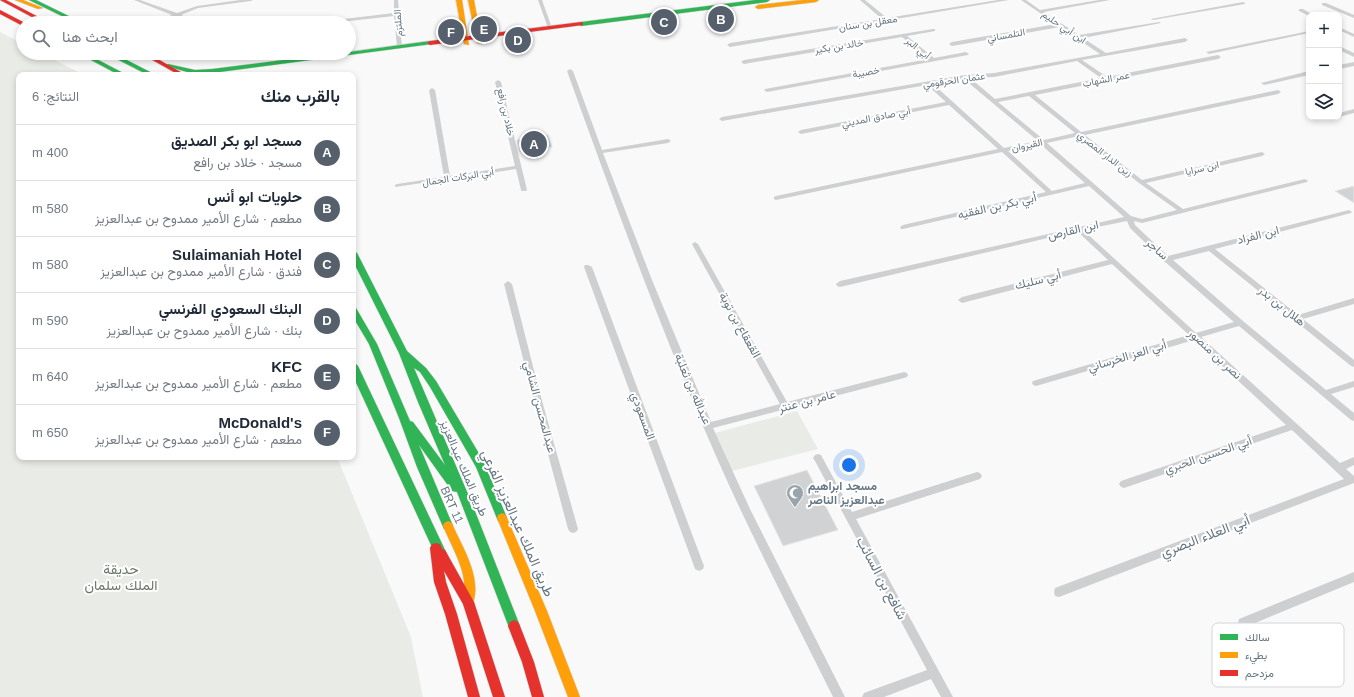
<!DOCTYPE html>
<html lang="ar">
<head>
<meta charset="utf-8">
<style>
  :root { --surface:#fff; --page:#f2f2f3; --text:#1f2937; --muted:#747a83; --line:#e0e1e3; --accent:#56606c }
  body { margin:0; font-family:Arial,Vazirmatn,sans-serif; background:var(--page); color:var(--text); direction:rtl }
  .controls { position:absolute; right:12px; top:12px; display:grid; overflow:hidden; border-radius:8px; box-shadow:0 2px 6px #0003 }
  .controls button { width:36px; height:36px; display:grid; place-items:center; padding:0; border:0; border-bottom:1px solid var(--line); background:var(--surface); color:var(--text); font:20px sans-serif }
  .you { position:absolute; left:849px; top:465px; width:14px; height:14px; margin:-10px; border:3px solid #fff; border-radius:50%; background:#1a73e8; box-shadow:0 0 0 6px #1a73e833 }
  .badge { display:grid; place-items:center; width:26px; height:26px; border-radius:50%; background:var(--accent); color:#fff; font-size:13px; font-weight:700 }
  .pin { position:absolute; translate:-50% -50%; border:2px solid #fff; box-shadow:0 1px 4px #0006 }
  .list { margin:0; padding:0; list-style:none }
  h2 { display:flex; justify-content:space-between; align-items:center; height:52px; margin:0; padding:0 16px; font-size:17px }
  h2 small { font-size:13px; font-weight:400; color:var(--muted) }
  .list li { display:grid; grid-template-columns:26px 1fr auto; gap:12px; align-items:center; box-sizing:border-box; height:56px; padding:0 16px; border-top:1px solid var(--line) }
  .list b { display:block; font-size:15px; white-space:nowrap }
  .list p { margin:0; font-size:13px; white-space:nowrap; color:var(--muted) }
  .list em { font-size:13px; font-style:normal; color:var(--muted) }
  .icon { flex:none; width:22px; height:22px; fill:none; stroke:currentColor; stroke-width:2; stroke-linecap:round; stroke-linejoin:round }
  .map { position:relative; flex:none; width:1354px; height:697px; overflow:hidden; direction:ltr }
  .search { position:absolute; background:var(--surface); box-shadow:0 2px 6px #0003; left:16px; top:16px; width:340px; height:44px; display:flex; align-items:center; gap:10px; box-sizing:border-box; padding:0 14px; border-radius:22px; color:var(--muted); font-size:15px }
  .panel { position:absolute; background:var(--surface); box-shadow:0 2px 6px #0003; left:16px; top:72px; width:340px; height:388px; border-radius:8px; direction:rtl }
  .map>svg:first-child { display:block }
</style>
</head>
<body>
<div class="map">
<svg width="1354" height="697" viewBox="0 0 1354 697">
  <rect width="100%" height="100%" fill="#f9f9f9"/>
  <path fill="#e8ebe6" d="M0 32 23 44V53H41L84 75H19V457H337L411 637 423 697H0Z
    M797 411 818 449 732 471 715 433Z"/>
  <path fill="#d0d2d3" stroke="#e8e8e8" d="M548 135 552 147 520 152 517 140Z
    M1354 186V203L1335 191Z
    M807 470 838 530 783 546 754 486Z"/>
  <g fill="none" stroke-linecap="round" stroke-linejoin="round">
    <defs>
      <path id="fast" d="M29 0H36L83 23H76Z
        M755 0H770L767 2 581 26 578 24 581 22Z
        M430 41 433 43 432 44 212 73 195 74 165 66 168 64 195 70 212 69 339 53H349V52Z
        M78 53H85L127 75H119Z
        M105 53H113L156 75H148Z
        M353 250 357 253 407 351 426 368 436 381 484 462 507 518 506 521 502 523 498 521 476 467 430 387 420 372 414 368 471 501 520 626 518 630 514 632 510 630 457 492 452 491 419 445 453 526 452 529 448 531 444 529 417 467 399 418 369 344 353 317V307L356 308 377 344 410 421 413 422 445 465 418 402 399 353 353 261Z
        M353 363 356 364 358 366 445 550 447 554 445 558 441 559 437 558 353 376Z"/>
      <path id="slow" d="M15 0H23L43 8 38 9Z
        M456 0H462L469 45 464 44Z
        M468 0H474L482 44 477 43Z
        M803 0H819L816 2 758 9 755 7 758 5Z
        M502 513 506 515 507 518 547 611 580 697H568L535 611 497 518 498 515Z
        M448 521 452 523 453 526C464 550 483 580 472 606L468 608 464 606C460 598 465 590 464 581 462 563 450 543 443 526L444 523Z"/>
      <path id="jam" d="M0 0H6L50 23H43Z
        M0 10 2 11 25 23H23V26L21 25 0 14Z
        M581 22 583 23V25L430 45 427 43 430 41Z
        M140 53H147L186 75H179Z
        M436 543 440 544 442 549 445 550 474 602 505 697H493L463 604 444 571 446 582 457 614 480 697H468L445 614 434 582 430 548 432 544Z
        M514 620 518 622 520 626 534 662 544 697H532L522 662 508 626 510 622Z"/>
    </defs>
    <use href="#fast" stroke="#d5d6d7" stroke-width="1"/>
    <use href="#slow" stroke="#d5d6d7" stroke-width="1"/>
    <use href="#jam" stroke="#d5d6d7" stroke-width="1"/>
    <path fill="#cecfd0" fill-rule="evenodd" d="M134 0H140L177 13 197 6 240 0H253L251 1 198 8 181 15 202 23H195L177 16 158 23H152L172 15Z
      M394 0H398L402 48 397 47 394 16 331 23H317L319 22 394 13Z
      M538 0H542L552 28V29L548 28Z
      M860 0H865L887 18 998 0H1009L730 47 727 45 730 43 882 19Z
      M1021 0H1026L1040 10 1099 0H1110L1044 12 1079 35 1159 22 1161 23 1083 38 1106 53 1185 38 1188 40 1185 42 1082 60 1107 77 1218 55 1221 57 1218 59 1035 95 1081 132 1278 90 1281 92 1278 94 1085 135 1142 180 1262 152 1265 154 1262 156 1146 183 1183 209 1305 179 1308 181 1307 182 1142 223 1134 221 1135 225 1168 256 1349 210 1352 212 1351 213 1215 249 1298 315 1354 298V304L1303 319 1354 360V367L1351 366 1209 251 1173 260 1243 321 1326 390 1354 381V387L1331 394 1354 413V421L1351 420 1239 326 1201 337 1340 463 1354 457V465L1346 469 1354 476V483L1059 597 1055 596 1054 592 1055 588 1344 479 1292 430 1124 488 1121 487 1119 484 1121 481 1286 425 1194 340 1036 386 1033 385 1032 383 1033 381 1189 335 1112 264 962 303 958 300 962 297 1108 260 1077 231 840 287 837 286 836 284 840 281 1124 217 1089 186 903 229H901L900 227 903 225 1046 192 1002 152 776 200 774 199V197L776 196 998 149 949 105 801 134 798 132 801 130 946 102 927 85 722 121 719 119 722 117 965 75 994 73 1100 54 1060 27 952 46 949 44 952 42 1056 24ZM1077 61 1101 78 995 99 970 78 994 77ZM964 79 1038 141 1004 148 933 84ZM1029 96 1075 133 1044 140 998 102ZM1079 136 1139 183 1177 210 1142 219 1131 216 1047 143ZM1041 144 1047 150 1085 183 1052 191 1008 151ZM1127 221 1130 228 1164 261 1234 322 1196 333 1083 230Z
      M1243 2 1245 3V4L1153 20 1151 19Z
      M1322 3H1326L1354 15V18L1322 5Z
      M1299 9H1303L1313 15 1309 16 1299 11Z
      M1339 27 1354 34V37L1339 30Z
      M933 29H935V31L907 36 934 58 966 52 969 54 968 55 767 92 764 90 765 89 929 59 902 37 744 64 741 62 744 60Z
      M1309 31V33L1209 54 1206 52Z
      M1339 46 1354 53V57L1339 50Z
      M285 53H293L306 59 301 60Z
      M1354 62V66L1339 69V65Z
      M570 69 573 71 602 150 668 139 671 141 668 143 603 153 652 280 711 422 780 404 692 244 695 242 698 244 787 402 904 372 907 373 908 375 907 377 904 378 713 428 750 509 845 697H833C798 626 762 557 729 485 668 350 617 210 567 71Z
      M1309 71V75L1264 85 1261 83Z
      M498 80 501 82 527 190 526 191H522L521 190 516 169 395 187V185L397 184 444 177 429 90 432 88 435 90 450 176 515 166 495 82Z
      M1354 109V113L1339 117V113Z
      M1321 117H1332L1329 119H1321Z
      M585 265H588L592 267 704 566 703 569 699 571 695 569 694 566 584 267Z
      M508 281 512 284 539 390 578 529 576 532 573 533 570 532 568 529 531 390 504 284Z
      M818 454 821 455 852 512 977 472 980 473 982 476 980 479 856 519 953 697H941L931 679 884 697H862L864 693 927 670 815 461 813 458 815 455Z
      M1354 572V582L1243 628 1239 627 1238 623 1239 619Z"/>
    <use href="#fast" fill="#30b455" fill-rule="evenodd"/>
    <use href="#slow" fill="#ff9f0a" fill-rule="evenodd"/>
    <use href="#jam" fill="#e5322d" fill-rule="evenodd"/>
  </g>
  <defs>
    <symbol id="mosque-pin" viewBox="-11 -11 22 30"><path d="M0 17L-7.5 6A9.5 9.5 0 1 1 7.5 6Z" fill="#99a4ac" stroke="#fff"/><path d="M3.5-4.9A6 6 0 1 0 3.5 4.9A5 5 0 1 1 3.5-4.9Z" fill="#fff"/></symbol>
  </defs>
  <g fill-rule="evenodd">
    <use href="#mosque-pin" x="785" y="483" width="20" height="27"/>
  </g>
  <g text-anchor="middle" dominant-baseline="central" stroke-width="4" stroke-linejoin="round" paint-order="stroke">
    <g font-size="10" fill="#657683" stroke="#fff">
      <text transform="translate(398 23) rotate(-94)">الملتزم</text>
      <text transform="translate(868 23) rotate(-9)">معقل بن سنان</text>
      <text transform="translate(1064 27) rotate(34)">ابن أبي حليم</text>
      <text transform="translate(1006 35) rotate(-10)">التلمساني</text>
      <text transform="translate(839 46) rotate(-9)">خالد بن بكير</text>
      <text transform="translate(918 48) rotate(40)">أبي البر</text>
      <text transform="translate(866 72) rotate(-10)">خصيبة</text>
      <text transform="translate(1106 79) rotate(-11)">عمر الشهاب</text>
      <text transform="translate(954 80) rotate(-8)">عثمان الحرقومي</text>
      <text transform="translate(506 112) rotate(77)">خلاد بن رافع</text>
      <text transform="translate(876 117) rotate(-11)">أبي صادق المديني</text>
      <text transform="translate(1027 145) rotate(-12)">القيروان</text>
      <text transform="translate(1105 154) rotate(38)">زين الدار المصري</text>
      <text transform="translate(1202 168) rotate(-13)">ابن سرايا</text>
      <text transform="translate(458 177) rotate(-9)">أبي البركات الجمال</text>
    </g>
    <g font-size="12" fill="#657683" stroke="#fff">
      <text transform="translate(997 206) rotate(-13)">أبي بكر بن الفقيه</text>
      <text transform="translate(1073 230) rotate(-13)">ابن القارص</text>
      <text transform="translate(1258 235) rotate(-14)">ابن الفراد</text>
      <text transform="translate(1157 249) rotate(42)">ساجر</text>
      <text transform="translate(1038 280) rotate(-14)">أبي سليك</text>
      <text transform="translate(1282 306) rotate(39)">هلال بن بدر</text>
      <text transform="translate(740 325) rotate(61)">القعقاع بن توبة</text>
      <text transform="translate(1215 354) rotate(43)">نصر بن منصور</text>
      <text transform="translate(1127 356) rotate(-17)">أبي العز الخرساني</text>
      <text transform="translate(693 389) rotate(67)">عبدالله بن ثعلبة</text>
      <text transform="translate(807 401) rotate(-15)">عامر بن عنتر</text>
      <text transform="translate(540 407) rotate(75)">عبدالمحسن الشامي</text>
      <text transform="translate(643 416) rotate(70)">المسعودي</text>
      <text transform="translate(1208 455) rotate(-19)">أبي الحسين الحبري</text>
      <text transform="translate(464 468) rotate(67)">طريق الملك عبدالعزيز</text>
      <text transform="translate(452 505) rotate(66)">BRT 11</text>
    </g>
    <g font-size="12" font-weight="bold" fill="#657683" stroke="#fff" text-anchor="start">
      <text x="808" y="486">مسجد ابراهيم<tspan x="808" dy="14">عبدالعزيز الناصر</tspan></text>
    </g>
    <g font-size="14" fill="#657683" stroke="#fff">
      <text transform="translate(518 523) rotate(66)">طريق الملك عبدالعزيز الفرعي</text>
      <text transform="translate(1205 536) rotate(-21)">أبي العلاء البصري</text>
      <text transform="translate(882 578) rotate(62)">شافع بن السائب</text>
    </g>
    <g font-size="14" fill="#687a64" stroke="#fff">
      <text x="121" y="569">حديقة<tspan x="121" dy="16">الملك سلمان</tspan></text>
    </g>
  </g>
  <rect x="1212" y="623" width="132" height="64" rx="6" fill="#fff" stroke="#d1d6da" stroke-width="1"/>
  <rect x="1220" y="634" width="18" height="6" fill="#30b455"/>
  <rect x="1220" y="652" width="18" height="6" fill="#ff9f0a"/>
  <rect x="1220" y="670" width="18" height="6" fill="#e5322d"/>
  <g font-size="11" fill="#657683">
    <text x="1245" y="641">سالك</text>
    <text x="1245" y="659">بطيء</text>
    <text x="1245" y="677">مزدحم</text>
  </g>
</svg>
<div class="controls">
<button>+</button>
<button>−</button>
<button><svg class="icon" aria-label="layers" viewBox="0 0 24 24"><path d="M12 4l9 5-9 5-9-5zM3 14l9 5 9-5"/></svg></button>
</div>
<div class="you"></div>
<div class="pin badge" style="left:534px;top:144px">A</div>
<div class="pin badge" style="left:721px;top:19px">B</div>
<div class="pin badge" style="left:664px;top:22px">C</div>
<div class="pin badge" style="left:518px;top:40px">D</div>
<div class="pin badge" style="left:484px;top:29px">E</div>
<div class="pin badge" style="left:451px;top:32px">F</div>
<div class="search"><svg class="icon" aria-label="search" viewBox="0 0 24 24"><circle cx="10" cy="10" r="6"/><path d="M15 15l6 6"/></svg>ابحث هنا</div>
<section class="panel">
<h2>بالقرب منك<small>النتائج: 6</small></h2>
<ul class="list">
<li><span class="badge">A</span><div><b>مسجد ابو بكر الصديق</b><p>مسجد · خلاد بن رافع</p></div><em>400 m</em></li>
<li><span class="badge">B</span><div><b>حلويات ابو أنس</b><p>مطعم · شارع الأمير ممدوح بن عبدالعزيز</p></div><em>580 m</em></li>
<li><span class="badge">C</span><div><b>Sulaimaniah Hotel</b><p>فندق · شارع الأمير ممدوح بن عبدالعزيز</p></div><em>580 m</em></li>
<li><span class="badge">D</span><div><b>البنك السعودي الفرنسي</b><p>بنك · شارع الأمير ممدوح بن عبدالعزيز</p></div><em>590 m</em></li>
<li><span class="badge">E</span><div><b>KFC</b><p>مطعم · شارع الأمير ممدوح بن عبدالعزيز</p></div><em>640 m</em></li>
<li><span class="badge">F</span><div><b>McDonald's</b><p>مطعم · شارع الأمير ممدوح بن عبدالعزيز</p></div><em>650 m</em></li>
</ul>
</section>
</div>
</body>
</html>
